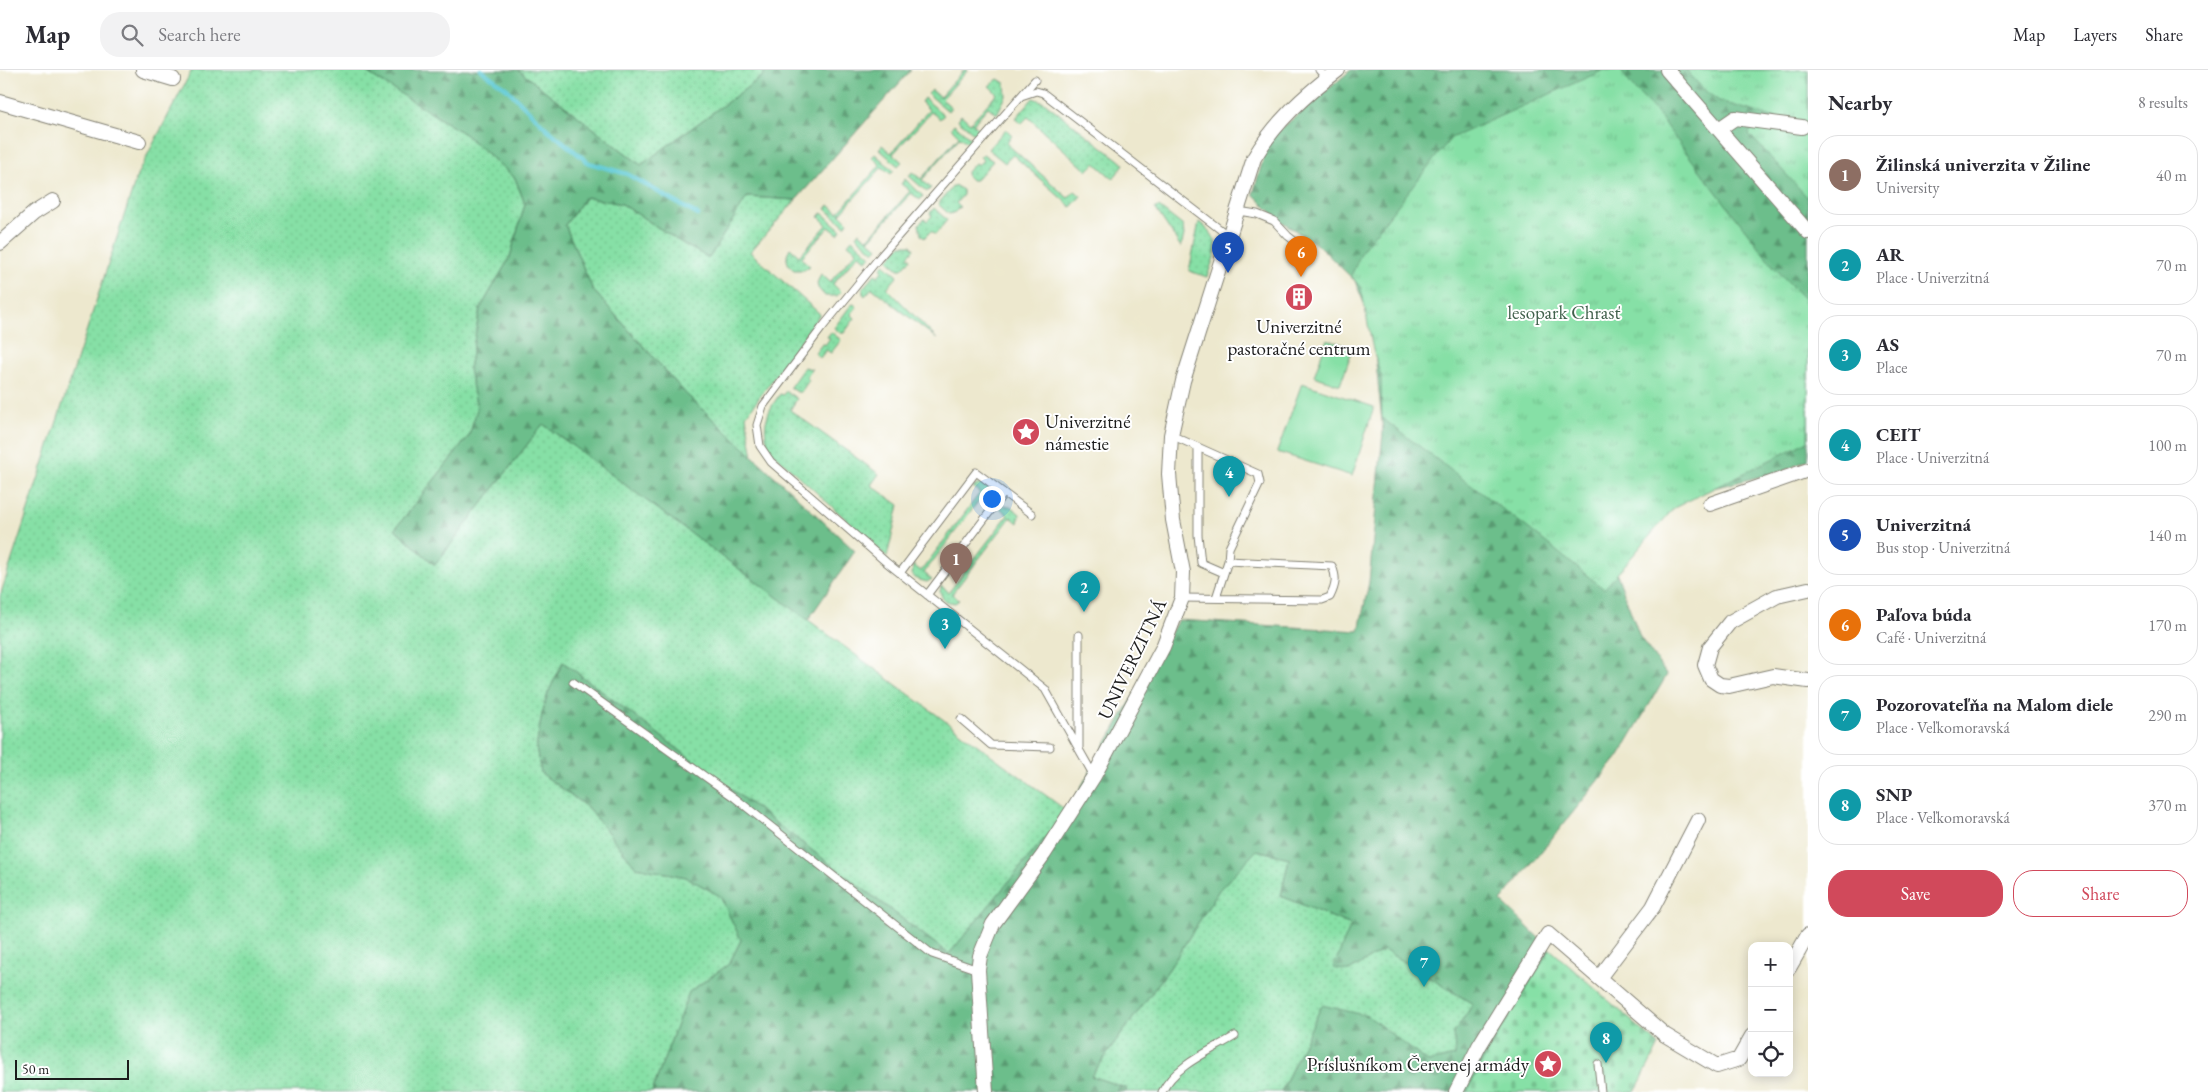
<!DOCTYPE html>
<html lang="en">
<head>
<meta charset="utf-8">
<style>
  :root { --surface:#fff; --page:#f2f2f3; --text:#2b2b33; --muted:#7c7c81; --line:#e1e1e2; --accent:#d1495b }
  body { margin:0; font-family:"EB Garamond",serif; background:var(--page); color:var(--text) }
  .controls { position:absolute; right:15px; bottom:15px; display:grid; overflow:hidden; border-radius:10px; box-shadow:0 2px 12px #0003 }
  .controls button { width:45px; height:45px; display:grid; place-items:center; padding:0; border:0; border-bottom:1px solid var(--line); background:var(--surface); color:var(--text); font:25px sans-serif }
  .scale { position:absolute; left:15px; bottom:12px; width:114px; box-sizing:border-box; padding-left:5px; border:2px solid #1c1c1c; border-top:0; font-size:14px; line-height:18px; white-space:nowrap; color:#1c1c1c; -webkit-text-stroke:4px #fff; paint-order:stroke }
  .you { position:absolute; left:991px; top:428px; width:18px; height:18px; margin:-12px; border:4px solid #fff; border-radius:50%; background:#1a73e8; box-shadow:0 0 0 8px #1a73e833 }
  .badge { display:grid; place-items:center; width:32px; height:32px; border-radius:50%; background:var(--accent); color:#fff; font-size:16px; font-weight:700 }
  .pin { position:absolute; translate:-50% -41px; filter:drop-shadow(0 1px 2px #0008) }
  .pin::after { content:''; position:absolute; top:26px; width:18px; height:15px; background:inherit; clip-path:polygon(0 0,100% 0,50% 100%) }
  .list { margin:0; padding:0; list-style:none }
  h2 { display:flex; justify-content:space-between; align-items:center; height:65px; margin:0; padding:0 20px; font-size:21px }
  h2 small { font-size:16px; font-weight:400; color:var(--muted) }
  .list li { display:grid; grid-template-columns:32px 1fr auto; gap:15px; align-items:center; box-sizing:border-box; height:80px; margin:0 10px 10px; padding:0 10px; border:1px solid var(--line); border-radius:20px }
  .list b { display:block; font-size:19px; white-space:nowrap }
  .list p { margin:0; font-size:16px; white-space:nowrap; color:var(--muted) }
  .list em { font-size:16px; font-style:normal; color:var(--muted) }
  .actions { display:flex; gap:10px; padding:15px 20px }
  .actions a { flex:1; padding:11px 0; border:1px solid var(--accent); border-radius:20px; text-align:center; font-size:18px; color:var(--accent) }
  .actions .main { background:var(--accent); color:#fff }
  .icon { flex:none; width:28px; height:28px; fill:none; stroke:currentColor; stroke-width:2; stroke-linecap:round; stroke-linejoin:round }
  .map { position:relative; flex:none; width:1808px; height:1022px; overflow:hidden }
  header { display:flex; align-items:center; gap:30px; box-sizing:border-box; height:70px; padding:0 25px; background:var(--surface); border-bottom:1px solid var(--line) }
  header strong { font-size:24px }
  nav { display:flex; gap:28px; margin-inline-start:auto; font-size:18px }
  .search { width:350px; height:45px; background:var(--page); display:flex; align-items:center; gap:12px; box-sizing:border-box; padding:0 18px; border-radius:20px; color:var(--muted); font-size:19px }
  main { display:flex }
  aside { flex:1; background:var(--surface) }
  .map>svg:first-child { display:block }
</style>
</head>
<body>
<header>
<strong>Map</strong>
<div class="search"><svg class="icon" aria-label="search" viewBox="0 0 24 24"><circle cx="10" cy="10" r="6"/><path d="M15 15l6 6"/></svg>Search here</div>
<nav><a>Map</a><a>Layers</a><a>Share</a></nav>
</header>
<main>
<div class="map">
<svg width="1808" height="1022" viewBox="0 0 1808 1022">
  <defs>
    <pattern id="grass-dots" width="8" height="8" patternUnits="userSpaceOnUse" patternTransform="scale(1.25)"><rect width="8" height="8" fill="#86e0a6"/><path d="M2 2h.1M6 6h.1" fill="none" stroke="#73c08e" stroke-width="1.8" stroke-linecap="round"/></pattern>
    <pattern id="forest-firs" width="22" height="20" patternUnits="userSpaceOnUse" patternTransform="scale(1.25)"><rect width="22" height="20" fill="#6cbe8b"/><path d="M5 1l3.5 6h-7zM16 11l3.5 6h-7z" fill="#589a71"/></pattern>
    <pattern id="cemetery-stones" width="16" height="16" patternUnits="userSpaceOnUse" patternTransform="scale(1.25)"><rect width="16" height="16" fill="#86e0a6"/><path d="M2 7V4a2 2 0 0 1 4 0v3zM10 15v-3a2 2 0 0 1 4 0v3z" fill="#73c08e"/></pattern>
    <pattern id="park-tufts" width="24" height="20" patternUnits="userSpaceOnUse" patternTransform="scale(1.25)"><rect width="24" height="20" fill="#86e0a6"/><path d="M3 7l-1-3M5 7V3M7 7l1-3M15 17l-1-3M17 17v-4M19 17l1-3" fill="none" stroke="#73c08e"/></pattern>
  </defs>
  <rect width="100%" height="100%" fill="#fff"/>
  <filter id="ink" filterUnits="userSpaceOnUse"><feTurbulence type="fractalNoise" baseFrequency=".02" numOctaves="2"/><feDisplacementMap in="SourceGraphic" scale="10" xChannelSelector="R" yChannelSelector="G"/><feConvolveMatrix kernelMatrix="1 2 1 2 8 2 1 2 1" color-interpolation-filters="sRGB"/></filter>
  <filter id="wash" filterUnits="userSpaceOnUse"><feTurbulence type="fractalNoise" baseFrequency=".0096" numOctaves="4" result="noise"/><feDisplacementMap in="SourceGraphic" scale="20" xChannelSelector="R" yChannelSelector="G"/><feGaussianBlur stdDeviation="1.12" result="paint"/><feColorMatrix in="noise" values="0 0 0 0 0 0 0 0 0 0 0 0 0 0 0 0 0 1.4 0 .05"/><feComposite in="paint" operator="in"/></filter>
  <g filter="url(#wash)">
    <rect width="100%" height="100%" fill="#ede8ce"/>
    <path fill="url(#grass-dots)" stroke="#517e61" d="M192 0H363L466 65 515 108 525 134 510 187 480 239 469 299 478 339 469 366 395 459 435 495 543 354 1067 741 949 884 563 592 548 623 542 644 536 678 541 703 588 738 636 797 686 807 720 826 741 870 729 894 689 922 652 1022H0V526L138 103Z
      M518 0H766L763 6 641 95Z
      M964 0H968L942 29 951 37 948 41 928 24 932 20 940 27Z
      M998 9 1005 13 1006 26 997 44 988 37 973 54 981 62 977 66 958 50 961 45 970 53 997 24 989 16Z
      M924 28 944 45 940 49 931 42 893 84 902 92 898 96 879 79 882 75 891 83 929 40 921 32Z
      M1033 28 1044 32 1124 94 1113 109 1095 93 1087 101 1028 47 1021 54 1016 48Z
      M954 54 973 70 969 74 960 67 922 110 931 118 927 122 909 106 912 102 921 109 959 66 951 58Z
      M1006 59 1012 65 1006 73 1068 128 1075 121 1081 126 1071 137 1013 85 1005 93 988 79Z
      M875 84 894 101 891 104 882 97 840 144 848 152 845 156 826 139 829 135 838 143 880 95 872 87Z
      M983 84 993 91 976 110H971L966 105 967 102 975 93 978 95 983 90 980 87Z
      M905 109 923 126 920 130 911 123 869 170 878 178 874 182 856 166 859 162 868 169 910 121 901 114Z
      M954 115 963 120V125L956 133 960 137 954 143 949 144 938 134Z
      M586 127 622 134 685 175 709 188 747 127 796 130 750 182 820 244 746 346 753 387 686 324 593 220 565 155Z
      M1159 137 1183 156 1184 165 1181 177 1155 138Z
      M934 138 947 150 935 165 931 161 924 168 921 165 919 154 924 149 927 151 932 146 930 143Z
      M822 143 841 160 838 164 829 157 801 188 810 196 804 200H794C786 194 785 187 790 178L799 186 827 155 819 147Z
      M1199 152C1224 171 1216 181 1207 207L1189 201Z
      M852 169 871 186 867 191 859 184 833 214 841 222 837 226H825L818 218 817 213 821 204 830 212 857 181 848 174Z
      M901 175H911L914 179 908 186 911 189 902 199H898L888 190Z
      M884 194 898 206 887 218 937 269 872 218 865 226 863 224V218L875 204 878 206 883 200 881 197Z
      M854 234 857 237 851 244 855 248 844 263H840L834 258 851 235Z
      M831 262 841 270 831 283 826 280 820 288 815 283 823 273 825 275 830 268 827 267Z
      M804 297 812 299 806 307 809 310 801 322H797L790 317Z
      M786 321 797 329 790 340 879 404 871 415 899 435 887 487 771 381C760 359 766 343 780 324L783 325Z
      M980 414C989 417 993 422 991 431L983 425 924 503 932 509 927 512 916 509 912 504 913 495 921 501 980 423 973 417Z
      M1004 436H1010L1020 444 1018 453 1011 447 952 524 959 530 955 533 944 531 940 522 941 516 949 522 1008 445 1000 438Z
      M1256 780 1289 788 1281 826 1351 855 1334 897 1349 901 1384 880 1473 934 1454 963 1455 986 1428 992 1409 978 1322 935 1281 1022H1126V1018L1091 1006 1169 899 1219 820Z"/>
    <path fill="url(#forest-firs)" stroke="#446d54" d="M363 0H518L641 95 763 6 766 0H911L796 130 747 127 709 188 685 175 622 134 586 127 565 155 593 220 686 324 855 481 808 550 543 354 435 495 395 459 469 366 477 339 469 299 480 239 510 187 525 134 515 108 466 65Z
      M1351 0H1808V390L1783 401 1701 421 1652 450 1617 504 1640 567 1667 605 1618 687 1501 831 1550 879 1483 990 1467 1022H1281L1322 935 1368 946 1428 992 1455 986 1454 963 1473 934 1384 880 1349 901 1333 898 1351 855 1281 826 1289 788 1257 780 1219 820 1169 899 1091 1006 1126 1018V1022H652L689 922 729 894 741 870 720 826 686 807 636 797 588 738 541 703 536 678 542 644 548 623 563 592 949 884 1067 741 1178 550 1359 561 1369 512 1383 362 1372 253 1355 211 1319 176 1278 149 1253 124 1269 69Z"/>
    <path fill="url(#cemetery-stones)" stroke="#517e61" d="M1550 879 1659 975 1635 1022H1467L1483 990Z"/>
    <path fill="url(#park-tufts)" stroke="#517e61" d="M1604 0H1620C1625 5 1628 11 1632 16 1643 30 1658 40 1666 56L1773 196 1808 233V371L1674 438 1604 519 1529 459 1382 348 1381 306 1373 280 1361 218 1351 206 1363 179 1451 68Z
      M1686 0H1808V128L1749 64 1751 59 1774 56 1776 48 1719 31 1704 20Z"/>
    <path fill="#86e0a6" stroke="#517e61" d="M1327 269 1353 278 1340 315 1314 306Z
      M1302 313 1374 337 1352 406 1277 382Z"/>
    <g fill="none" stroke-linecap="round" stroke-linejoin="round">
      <path stroke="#5cc9d4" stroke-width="4.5" d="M481 0 506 18 547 59 589 93 627 104 698 145"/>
    </g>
  </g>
  <g filter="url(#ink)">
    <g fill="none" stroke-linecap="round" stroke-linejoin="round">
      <defs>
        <path id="lane" d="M1319 0 1327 9
          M1035 10 878 189 821 259 763 336 757 355 760 376 771 392 886 492 1045 619 1094 706
          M1021 26 1036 21 1043 23 1230 167
          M1238 141 1257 144 1274 151 1288 166 1305 179
          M1171 365 1258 404 1260 413 1229 478 1228 491 1216 528
          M1198 377V465L1201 493 1224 503
          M900 503 976 402 1032 444
          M927 525 1004 423
          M1182 528 1322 530 1330 527C1336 515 1337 508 1332 496L1228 491
          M573 612 735 728 932 884 978 900
          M961 649 991 675 1050 677
          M1079 679V565
          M1598 994 1601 1022
          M1162 1022C1175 995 1211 981 1235 966"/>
        <path id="street" d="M143 0 173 9
          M1667 0 1808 162
          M0 32 139 72
          M1719 59 1735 48 1802 57
          M0 173 34 143 53 131
          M1710 434 1808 400
          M1808 519 1777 526 1730 552 1710 577 1705 595 1711 609 1720 615 1729 616 1773 606 1808 611
          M1789 898 1808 865
          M1599 908 1653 837 1698 750
          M986 1022 978 900 980 886 993 854 1044 784 1094 706 1163 577 1182 528 1183 502 1173 450 1169 404 1171 365 1183 311 1254 88C1275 52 1305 25 1338 0
          M1456 1022 1479 976 1548 864 1665 965 1717 996 1739 989 1752 966"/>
      </defs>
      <use href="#lane" stroke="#848275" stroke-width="9"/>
      <use href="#street" stroke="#848275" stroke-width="16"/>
      <use href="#lane" stroke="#fff" stroke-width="7"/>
      <use href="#street" stroke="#fff" stroke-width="14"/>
    </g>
  </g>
  <defs>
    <symbol id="building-disc" viewBox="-11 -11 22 22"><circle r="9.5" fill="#d1495b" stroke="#fff"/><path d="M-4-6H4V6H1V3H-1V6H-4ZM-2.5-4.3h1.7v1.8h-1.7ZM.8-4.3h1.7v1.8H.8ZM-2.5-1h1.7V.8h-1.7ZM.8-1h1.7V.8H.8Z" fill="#fff"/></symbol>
    <symbol id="sight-disc" viewBox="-11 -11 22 22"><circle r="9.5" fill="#d1495b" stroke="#fff"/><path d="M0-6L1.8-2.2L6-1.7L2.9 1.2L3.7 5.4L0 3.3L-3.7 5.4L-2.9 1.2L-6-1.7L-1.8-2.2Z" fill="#fff"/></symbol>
  </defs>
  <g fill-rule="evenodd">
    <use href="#building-disc" x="1283" y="211" width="32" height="32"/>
    <use href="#sight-disc" x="1010" y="346" width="32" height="32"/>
    <use href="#sight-disc" x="1532" y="978" width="32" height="32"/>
  </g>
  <g text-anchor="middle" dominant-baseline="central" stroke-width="4" stroke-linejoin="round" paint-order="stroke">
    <g font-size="19" fill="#41614c" stroke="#fff">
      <text x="1564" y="242">lesopark Chrasť</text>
    </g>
    <g font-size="19" fill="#1c1c1c" stroke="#fff">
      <text x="1299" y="256">Univerzitné<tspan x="1299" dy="22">pastoračné centrum</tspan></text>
      <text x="1045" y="351" text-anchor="start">Univerzitné<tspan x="1045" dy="22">námestie</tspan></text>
      <text x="1529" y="994" text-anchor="end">Príslušníkom Červenej armády</text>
    </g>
    <g font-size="19" fill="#1c1c1c" stroke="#fff">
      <text transform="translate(1132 589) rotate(-64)">UNIVERZITNÁ</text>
    </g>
  </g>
</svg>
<div class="controls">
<button>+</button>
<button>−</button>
<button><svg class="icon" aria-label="locate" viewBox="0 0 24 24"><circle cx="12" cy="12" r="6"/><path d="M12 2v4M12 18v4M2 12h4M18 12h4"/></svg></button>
</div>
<div class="scale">50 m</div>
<div class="you"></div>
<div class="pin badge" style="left:956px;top:514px;background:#8d6e63">1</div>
<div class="pin badge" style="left:1084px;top:542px;background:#0f9aa8">2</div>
<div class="pin badge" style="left:945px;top:579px;background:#0f9aa8">3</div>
<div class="pin badge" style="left:1229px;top:427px;background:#0f9aa8">4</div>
<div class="pin badge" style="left:1228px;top:203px;background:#1a4fb4">5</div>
<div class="pin badge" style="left:1301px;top:207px;background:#e8710a">6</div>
<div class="pin badge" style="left:1424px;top:917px;background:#0f9aa8">7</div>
<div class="pin badge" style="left:1606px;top:993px;background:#0f9aa8">8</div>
</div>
<aside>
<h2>Nearby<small>8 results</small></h2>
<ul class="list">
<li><span class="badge" style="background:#8d6e63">1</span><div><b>Žilinská univerzita v Žiline</b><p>University</p></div><em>40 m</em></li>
<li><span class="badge" style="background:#0f9aa8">2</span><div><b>AR</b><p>Place · Univerzitná</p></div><em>70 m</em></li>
<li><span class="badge" style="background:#0f9aa8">3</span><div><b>AS</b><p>Place</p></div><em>70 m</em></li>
<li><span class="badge" style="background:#0f9aa8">4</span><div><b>CEIT</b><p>Place · Univerzitná</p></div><em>100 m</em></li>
<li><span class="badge" style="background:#1a4fb4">5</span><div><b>Univerzitná</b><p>Bus stop · Univerzitná</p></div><em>140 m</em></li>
<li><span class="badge" style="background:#e8710a">6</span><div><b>Paľova búda</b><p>Café · Univerzitná</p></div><em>170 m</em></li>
<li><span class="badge" style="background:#0f9aa8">7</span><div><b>Pozorovateľňa na Malom diele</b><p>Place · Veľkomoravská</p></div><em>290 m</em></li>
<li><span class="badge" style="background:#0f9aa8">8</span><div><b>SNP</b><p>Place · Veľkomoravská</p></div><em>370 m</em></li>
</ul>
<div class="actions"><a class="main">Save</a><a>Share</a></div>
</aside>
</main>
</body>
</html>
